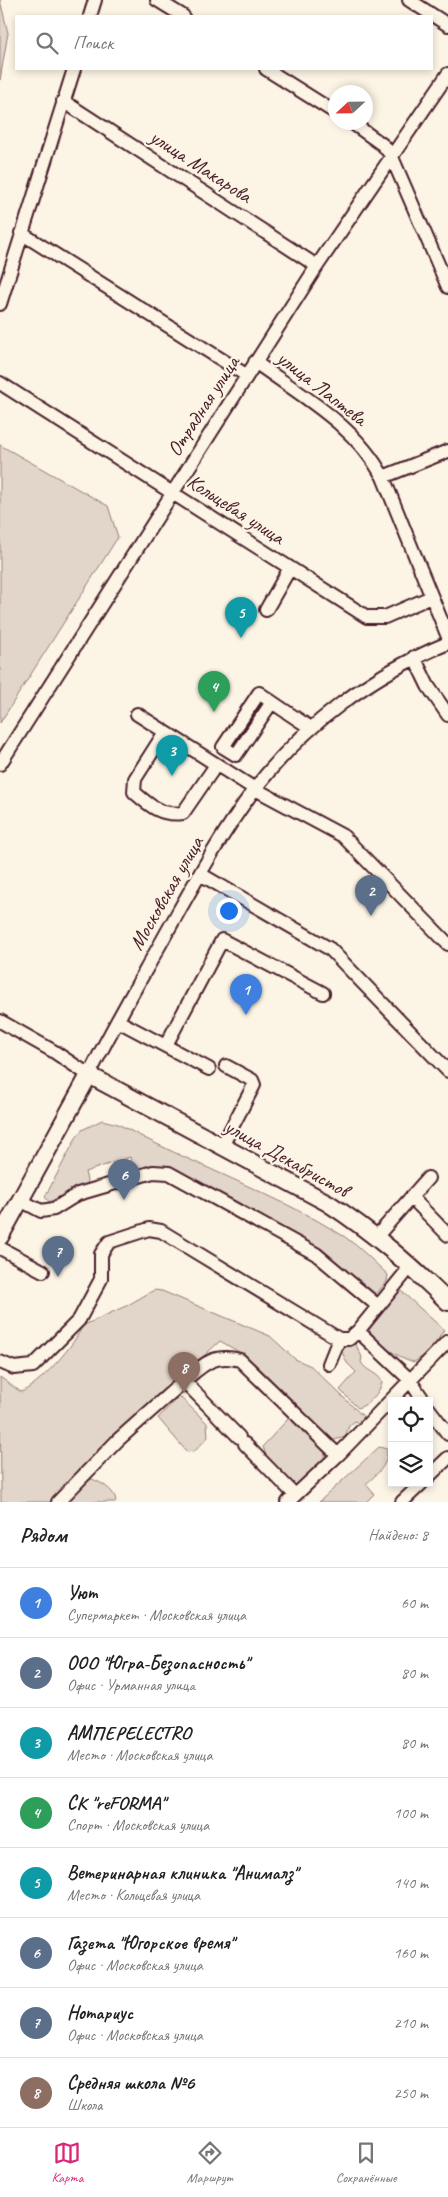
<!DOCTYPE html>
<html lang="ru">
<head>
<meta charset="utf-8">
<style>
  :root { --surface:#fff; --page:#f6f6f6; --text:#222; --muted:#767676; --line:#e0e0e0; --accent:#db2777 }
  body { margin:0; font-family:Caveat,sans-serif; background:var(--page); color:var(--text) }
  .controls { position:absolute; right:15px; bottom:15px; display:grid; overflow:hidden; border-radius:0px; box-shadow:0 2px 8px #0003 }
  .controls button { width:45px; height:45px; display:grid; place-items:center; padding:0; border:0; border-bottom:1px solid var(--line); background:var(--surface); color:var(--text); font:25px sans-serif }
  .compass { position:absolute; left:328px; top:85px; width:45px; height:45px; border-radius:50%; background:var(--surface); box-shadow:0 2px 8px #0003; rotate:248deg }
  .you { position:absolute; left:228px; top:910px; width:18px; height:18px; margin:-12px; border:4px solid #fff; border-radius:50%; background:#1a73e8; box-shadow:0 0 0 8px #1a73e833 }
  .badge { display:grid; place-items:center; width:32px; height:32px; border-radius:50%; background:var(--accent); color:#fff; font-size:16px; font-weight:700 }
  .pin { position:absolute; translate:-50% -41px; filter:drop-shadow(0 1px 2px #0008) }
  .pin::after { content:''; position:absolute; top:26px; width:18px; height:15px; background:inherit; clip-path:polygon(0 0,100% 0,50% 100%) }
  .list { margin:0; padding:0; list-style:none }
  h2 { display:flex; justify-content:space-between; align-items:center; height:65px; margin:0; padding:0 20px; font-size:21px }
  h2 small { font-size:16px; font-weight:400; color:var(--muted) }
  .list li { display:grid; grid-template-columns:32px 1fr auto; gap:15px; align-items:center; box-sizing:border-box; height:70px; padding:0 20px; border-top:1px solid var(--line) }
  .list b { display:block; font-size:19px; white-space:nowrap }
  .list p { margin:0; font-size:16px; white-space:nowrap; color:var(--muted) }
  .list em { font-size:16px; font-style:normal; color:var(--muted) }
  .icon { flex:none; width:28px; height:28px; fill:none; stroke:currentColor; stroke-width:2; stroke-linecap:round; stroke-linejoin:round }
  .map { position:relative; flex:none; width:448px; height:1502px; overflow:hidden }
  .search { position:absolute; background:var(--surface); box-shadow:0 2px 8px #0003; left:15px; right:15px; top:15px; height:55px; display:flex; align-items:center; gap:12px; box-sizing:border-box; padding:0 18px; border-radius:0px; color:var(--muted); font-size:19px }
  .sheet { height:625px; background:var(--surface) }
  nav { display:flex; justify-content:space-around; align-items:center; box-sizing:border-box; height:70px; border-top:1px solid var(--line); background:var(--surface); font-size:14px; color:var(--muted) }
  nav a { display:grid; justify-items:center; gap:2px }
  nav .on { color:var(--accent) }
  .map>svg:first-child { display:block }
</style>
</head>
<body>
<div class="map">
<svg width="448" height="1502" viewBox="0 0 448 1502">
  <rect width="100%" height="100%" fill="#fcf5e5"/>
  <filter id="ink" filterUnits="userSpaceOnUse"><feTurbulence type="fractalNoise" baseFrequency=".02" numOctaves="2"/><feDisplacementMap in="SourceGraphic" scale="10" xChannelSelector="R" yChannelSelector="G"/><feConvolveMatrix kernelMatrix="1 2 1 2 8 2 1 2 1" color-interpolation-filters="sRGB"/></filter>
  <g filter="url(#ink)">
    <path fill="#e2d5ca" stroke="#967a7a" d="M0 0 8 33 0 80Z
      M0 445 108 506 118 537 0 723Z
      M102 1120 118 1124C192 1165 274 1192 345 1237 361 1248 374 1262 388 1275L387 1281 373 1298 335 1266 161 1169 135 1171 130 1157 85 1172 88 1184 49 1202 45 1197 76 1138 82 1130Z
      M154 1290 162 1291 270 1336 295 1359 311 1366 369 1422 360 1425 355 1421 349 1426 345 1437 331 1441 318 1431 248 1357 220 1341 80 1470 51 1502H1L0 1377 21 1392C38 1386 77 1343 82 1326L128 1305Z
      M400 1290 444 1330 430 1352 414 1362C395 1356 381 1346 369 1330Z
      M355 1343 362 1357 361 1362C366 1372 378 1372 382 1382 380 1393 368 1405 358 1408L340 1390 356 1372 347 1363 342 1352 345 1346Z
      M179 1396 207 1423 208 1437 195 1451 187 1452 158 1418Z
      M293 1417C300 1424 327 1447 325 1457 325 1463 318 1468 314 1472 307 1478 303 1484 294 1485L267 1460 263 1446 288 1419Z
      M379 1447 387 1449C388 1466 378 1473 366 1484L374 1494 366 1502H319Z
      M92 1479C102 1483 116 1491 116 1502H61L80 1485Z"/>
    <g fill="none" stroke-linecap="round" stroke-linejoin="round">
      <defs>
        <path id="minor" d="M157 0 183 16
          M409 0 448 25
          M90 16 95 0
          M266 69 336 113
          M63 101 317 266
          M351 122 383 145 391 155 448 287
          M21 233 246 375
          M0 304 74 69
          M255 362C302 396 355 425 383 477L448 637
          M0 383 367 617H385L431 597
          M383 477 448 451
          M266 610 290 568
          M414 657 428 686 448 715
          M272 702 236 755 223 747 259 693C276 705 294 717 311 728
          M137 714 255 789 343 836 448 944
          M165 732 135 779 134 792C150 806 161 816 183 813L216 765
          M0 764 317 266 448 74
          M200 874 330 949 448 1071
          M0 1021 53 1051 89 1075C113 1026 141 979 167 932 194 884 221 834 254 790 304 724 373 674 448 643
          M118 1021 209 1069
          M166 1045 222 940 323 993
          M222 1146 254 1085 252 1080 226 1066
          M411 1197 448 1235
          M20 1200 41 1211 54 1209 78 1194 153 1172 169 1173 316 1254 378 1306
          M377 1236 428 1178
          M0 1248 43 1271
          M358 1331 409 1379 424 1401
          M0 1362 14 1368 33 1366 79 1320 101 1279V1254L109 1242 149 1229 161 1231 339 1339H349L358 1331 411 1266
          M329 1364 339 1339
          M184 1381C203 1365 213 1353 240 1360L338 1455
          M429 1409 448 1434
          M245 1444 295 1495
          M429 1476 448 1458
          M58 1502 118 1440 184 1381 239 1437
          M288 1502 338 1455 448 1341
          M402 1502 422 1483"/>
        <path id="major" d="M0 1237 89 1075 328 1203C373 1232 410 1265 448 1302"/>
      </defs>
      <use href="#minor" stroke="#4a1f2b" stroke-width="16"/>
      <use href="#major" stroke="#4a1f2b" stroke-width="20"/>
      <use href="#minor" stroke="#fcf5e5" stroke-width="12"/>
      <use href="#major" stroke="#fcf5e5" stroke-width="16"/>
    </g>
  </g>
  <g text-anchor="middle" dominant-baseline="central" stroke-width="4.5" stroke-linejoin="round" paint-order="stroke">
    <g font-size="21" fill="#4a1f2b" stroke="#fcf5e5">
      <text transform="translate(201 166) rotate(33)">улица Макарова</text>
      <text transform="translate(322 388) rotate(38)">улица Лаптева</text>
      <text transform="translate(203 406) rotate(-57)">Отрадная улица</text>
      <text transform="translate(236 509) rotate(33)">Кольцевая улица</text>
      <text transform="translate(166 893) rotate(-60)">Московская улица</text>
      <text transform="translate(287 1158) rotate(29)">улица Декабристов</text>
    </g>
  </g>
</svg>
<div class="controls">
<button><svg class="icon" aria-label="locate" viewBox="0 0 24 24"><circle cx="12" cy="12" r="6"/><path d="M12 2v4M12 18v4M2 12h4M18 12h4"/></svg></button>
<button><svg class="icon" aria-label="layers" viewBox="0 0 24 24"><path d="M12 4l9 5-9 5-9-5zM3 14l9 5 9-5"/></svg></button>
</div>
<svg class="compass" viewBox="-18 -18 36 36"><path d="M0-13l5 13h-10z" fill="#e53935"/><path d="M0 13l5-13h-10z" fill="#767676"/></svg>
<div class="you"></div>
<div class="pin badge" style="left:246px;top:1015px;background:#3f7fe0">1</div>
<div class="pin badge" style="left:371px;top:916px;background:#5c6f8a">2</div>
<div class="pin badge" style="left:172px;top:776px;background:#0f9aa8">3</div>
<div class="pin badge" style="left:214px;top:712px;background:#2e9e5b">4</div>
<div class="pin badge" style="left:241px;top:638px;background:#0f9aa8">5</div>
<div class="pin badge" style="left:124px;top:1200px;background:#5c6f8a">6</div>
<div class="pin badge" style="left:58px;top:1277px;background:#5c6f8a">7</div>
<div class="pin badge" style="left:184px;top:1393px;background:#8d6e63">8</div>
<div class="search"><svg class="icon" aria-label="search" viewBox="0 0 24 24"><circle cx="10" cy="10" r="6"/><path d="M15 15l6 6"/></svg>Поиск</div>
</div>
<section class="sheet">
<h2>Рядом<small>Найдено: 8</small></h2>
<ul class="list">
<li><span class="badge" style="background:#3f7fe0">1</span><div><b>Уют</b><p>Супермаркет · Московская улица</p></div><em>60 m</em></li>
<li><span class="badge" style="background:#5c6f8a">2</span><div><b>ООО &quot;Югра-Безопасность&quot;</b><p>Офис · Урманная улица</p></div><em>80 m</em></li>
<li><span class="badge" style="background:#0f9aa8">3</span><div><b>АМПЕРELECTRO</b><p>Место · Московская улица</p></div><em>80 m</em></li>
<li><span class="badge" style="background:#2e9e5b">4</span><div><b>СК &quot;reFORMA&quot;</b><p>Спорт · Московская улица</p></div><em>100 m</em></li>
<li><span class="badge" style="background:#0f9aa8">5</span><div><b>Ветеринарная клиника &quot;Анималз&quot;</b><p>Место · Кольцевая улица</p></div><em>140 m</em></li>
<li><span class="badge" style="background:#5c6f8a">6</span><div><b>Газета &quot;Югорское время&quot;</b><p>Офис · Московская улица</p></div><em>160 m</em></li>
<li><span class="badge" style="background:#5c6f8a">7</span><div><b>Нотариус</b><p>Офис · Московская улица</p></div><em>210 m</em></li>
<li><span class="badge" style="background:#8d6e63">8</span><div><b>Средняя школа №6</b><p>Школа</p></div><em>250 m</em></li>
</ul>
</section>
<nav>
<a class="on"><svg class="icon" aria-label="map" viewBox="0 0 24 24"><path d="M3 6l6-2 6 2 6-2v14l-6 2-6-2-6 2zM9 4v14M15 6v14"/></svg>Карта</a>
<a><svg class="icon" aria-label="directions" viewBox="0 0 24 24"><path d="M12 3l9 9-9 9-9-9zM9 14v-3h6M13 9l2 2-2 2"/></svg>Маршрут</a>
<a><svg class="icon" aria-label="saved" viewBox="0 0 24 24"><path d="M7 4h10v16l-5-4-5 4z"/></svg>Сохранённые</a>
</nav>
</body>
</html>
